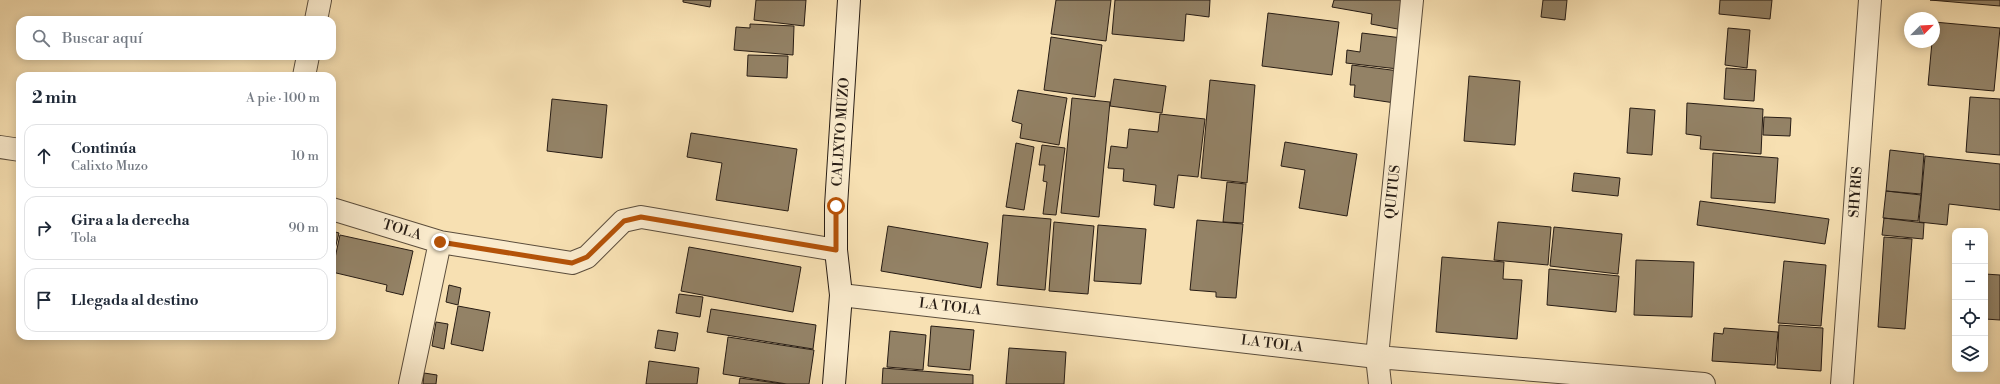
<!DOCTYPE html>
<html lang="es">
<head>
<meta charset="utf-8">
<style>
  :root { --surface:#fff; --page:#f6f6f7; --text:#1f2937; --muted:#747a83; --line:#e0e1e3 }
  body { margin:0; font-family:"Libre Bodoni",serif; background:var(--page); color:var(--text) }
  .controls { position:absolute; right:12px; bottom:12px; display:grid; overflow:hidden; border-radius:8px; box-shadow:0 2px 10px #0003 }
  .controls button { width:36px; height:36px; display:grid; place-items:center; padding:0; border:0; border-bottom:1px solid var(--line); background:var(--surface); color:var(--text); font:20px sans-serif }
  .compass { position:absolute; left:1904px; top:12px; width:36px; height:36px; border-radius:50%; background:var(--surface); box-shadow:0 2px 10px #0003; rotate:66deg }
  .stop { position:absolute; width:12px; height:12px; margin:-9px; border:3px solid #b45309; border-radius:50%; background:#fff }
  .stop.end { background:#b45309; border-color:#fff; box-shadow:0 1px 4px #0008 }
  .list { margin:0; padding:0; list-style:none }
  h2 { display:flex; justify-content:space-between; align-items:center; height:52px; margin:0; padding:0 16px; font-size:17px }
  h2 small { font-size:13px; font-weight:400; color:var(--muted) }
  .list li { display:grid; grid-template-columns:26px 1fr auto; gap:12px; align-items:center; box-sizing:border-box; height:64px; margin:0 8px 8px; padding:0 8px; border:1px solid var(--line); border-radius:12px }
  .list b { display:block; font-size:15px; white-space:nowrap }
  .list p { margin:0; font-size:13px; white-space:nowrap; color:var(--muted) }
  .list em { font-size:13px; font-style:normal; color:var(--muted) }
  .icon { flex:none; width:22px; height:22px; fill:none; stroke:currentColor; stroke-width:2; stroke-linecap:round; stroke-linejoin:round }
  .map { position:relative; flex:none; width:2000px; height:384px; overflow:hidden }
  .search { position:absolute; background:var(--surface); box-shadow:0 2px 10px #0003; left:16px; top:16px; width:320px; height:44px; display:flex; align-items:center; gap:10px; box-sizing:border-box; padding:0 14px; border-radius:12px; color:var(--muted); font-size:15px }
  .panel { position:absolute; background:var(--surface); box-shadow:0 2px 10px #0003; left:16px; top:72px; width:320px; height:268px; border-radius:12px }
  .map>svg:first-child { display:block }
</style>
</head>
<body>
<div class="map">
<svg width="2000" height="384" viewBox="0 0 2000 384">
  <rect width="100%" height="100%" fill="#f7e0b2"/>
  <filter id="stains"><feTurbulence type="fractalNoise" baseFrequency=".005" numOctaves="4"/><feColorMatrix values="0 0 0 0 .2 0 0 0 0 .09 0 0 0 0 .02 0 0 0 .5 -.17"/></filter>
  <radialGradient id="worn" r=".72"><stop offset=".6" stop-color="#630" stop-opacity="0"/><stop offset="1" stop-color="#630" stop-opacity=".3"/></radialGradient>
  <path fill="#938266" stroke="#271c14" d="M683 0H711L710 7 683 2Z
    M756 0H806L804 26 754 20Z
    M1056 0H1111L1106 41 1051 34Z
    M1115 0H1210L1209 17 1186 14 1184 41 1112 34Z
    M1334 0H1407L1403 30 1371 24 1372 14 1332 7Z
    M1543 0H1567L1565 20 1541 17Z
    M1720 0H1772L1770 19 1719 14Z
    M1930 0H2000V6Z
    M1268 13 1339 22 1332 75 1262 66Z
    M1934 22 2000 28 1994 91 1928 85 1932 42H1934Z
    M750 24 794 26 793 55 734 50 736 27 750 28Z
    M1728 28 1750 30 1747 68 1725 65Z
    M1362 33 1402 38 1398 69 1346 63 1347 50 1360 52Z
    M1051 37 1102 45 1095 97 1044 90Z
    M748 55 788 56 787 78 747 76Z
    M1352 65 1399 71 1395 103 1354 97 1355 85H1350Z
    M1726 68 1756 70 1754 101 1724 99Z
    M1469 76 1520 81 1515 145 1464 141Z
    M1114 79 1166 86 1162 113 1110 106Z
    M1210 80 1255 85 1247 183 1201 178Z
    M1018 90 1067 98 1059 145 1020 138 1022 124 1012 121Z
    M1970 97 2000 99V155L1966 152Z
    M1072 98 1110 102 1099 217 1061 213Z
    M552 99 607 105 602 158 547 151Z
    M1687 103 1763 109 1761 154 1700 149 1701 136 1686 134Z
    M1630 108 1655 110 1652 155 1627 153Z
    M1160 114 1205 119 1198 177 1178 175 1174 208 1154 205 1156 185 1123 181 1124 169 1108 168 1111 146 1127 148 1129 129 1158 132Z
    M1764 117 1791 118 1790 136 1763 135Z
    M691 133 797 149 788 211 716 200 722 163 687 157Z
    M1285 142 1357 154 1347 216 1299 208 1305 170 1281 166Z
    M1016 143 1034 147 1024 210 1006 207Z
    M1042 145 1065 148 1056 215 1043 214 1047 182 1043 181 1045 165H1039Z
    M1890 150 1924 154 1921 194 1886 191Z
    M1713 153 1778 158 1775 203 1711 198Z
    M1925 156 2000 164V210L1949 204 1947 225 1919 222Z
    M1574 173 1620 178 1618 196 1572 191Z
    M1227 182 1246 184 1243 223 1223 222Z
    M1886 191 1921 195 1918 221 1883 218Z
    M1700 201 1829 219 1825 244 1697 225Z
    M1003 215 1051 219 1045 290 997 285Z
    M1884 218 1924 223 1923 239 1882 235Z
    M1197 220 1243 224 1236 298 1216 297V292L1190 290Z
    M1054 222 1094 226 1088 294 1049 291Z
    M1498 222 1551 227 1548 265 1494 260Z
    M1098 225 1146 229 1141 284 1094 281Z
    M888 226 988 243 981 288 881 271Z
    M1554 227 1622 234 1618 274 1550 266Z
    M332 231 339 233 332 261Z
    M340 235 413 251 403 295 386 291 387 285 332 272Z
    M1884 237 1912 239 1905 329 1878 327Z
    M689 247 801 267 793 312 681 291Z
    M1442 257 1504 262 1503 279 1522 280 1517 339 1436 332Z
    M1636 260 1694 262 1692 317 1634 315Z
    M1784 261 1826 265 1821 326 1778 323Z
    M1549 269 1619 276 1616 312 1547 305Z
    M1985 274 2000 275V320L1985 319Z
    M449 285 461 288 458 305 446 302Z
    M679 294 703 297 700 317 676 313Z
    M458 306 490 312 483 351 451 344Z
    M711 309 816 325 813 349 707 332Z
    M436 322 448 324 444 349 432 346Z
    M1779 325 1823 328 1821 371 1777 368Z
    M931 326 974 330 970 370 928 366Z
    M1724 328 1778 332 1775 365 1712 361 1714 333 1723 334Z
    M658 330 678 333 675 351 655 348Z
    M890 331 926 335 923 370 887 367Z
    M728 337 814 350 809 384H787L723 374Z
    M1009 348 1066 352 1064 384H1006Z
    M649 361 699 368 697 384H646Z
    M883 368 973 375V384H882Z
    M424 373 437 375 436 384H423Z
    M740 378 783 384H739Z"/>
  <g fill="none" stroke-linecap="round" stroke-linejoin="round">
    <defs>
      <path id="street" d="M316 20 320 0
        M304 76 308 56
        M0 147 20 150
        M332 209 440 242 572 263 587 257 623 221 641 217 836 250
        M841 295 1377 357 1704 384
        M410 384 440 242
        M1380 384 1377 357 1412 0
        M1842 384 1870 0"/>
      <path id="secondary" d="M834 384 841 295 836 250V206L849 0"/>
    </defs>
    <use href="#street" stroke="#5b4d3c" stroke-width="24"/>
    <use href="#secondary" stroke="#271c14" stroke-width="24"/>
    <use href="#street" stroke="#faebcd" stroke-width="22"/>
    <use href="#secondary" stroke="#faebcd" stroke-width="22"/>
  </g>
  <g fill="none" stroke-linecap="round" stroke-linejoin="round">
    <path stroke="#b45309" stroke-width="5" d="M440 242 572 263 587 257 624 221 641 217 836 250V206"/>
  </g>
  <g text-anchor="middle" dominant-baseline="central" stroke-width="3" stroke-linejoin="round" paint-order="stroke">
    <g font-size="14" fill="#271c14" stroke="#faebcd">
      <text transform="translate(841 132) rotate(-86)">CALIXTO MUZO</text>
      <text transform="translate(1393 192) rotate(-84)">QUITUS</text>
      <text transform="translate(1856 192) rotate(-86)">SHYRIS</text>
      <text transform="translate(402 230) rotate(17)">TOLA</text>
      <text transform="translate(950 307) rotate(7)">LA TOLA</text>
      <text transform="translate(1272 344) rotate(7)">LA TOLA</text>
    </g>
  </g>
  <rect width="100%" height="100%" filter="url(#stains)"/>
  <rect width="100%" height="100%" fill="url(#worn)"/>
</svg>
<div class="controls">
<button>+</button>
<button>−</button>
<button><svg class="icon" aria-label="locate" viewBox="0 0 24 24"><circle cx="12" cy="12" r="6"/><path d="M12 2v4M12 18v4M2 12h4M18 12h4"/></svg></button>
<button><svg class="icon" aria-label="layers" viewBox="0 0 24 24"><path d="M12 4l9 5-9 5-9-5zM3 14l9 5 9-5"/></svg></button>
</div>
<svg class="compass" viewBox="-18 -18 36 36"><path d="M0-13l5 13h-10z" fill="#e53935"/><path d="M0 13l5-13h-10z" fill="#747a83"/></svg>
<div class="stop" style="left:836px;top:206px"></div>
<div class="stop end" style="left:440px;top:242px"></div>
<div class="search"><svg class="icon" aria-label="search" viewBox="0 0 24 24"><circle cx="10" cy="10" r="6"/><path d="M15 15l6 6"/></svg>Buscar aquí</div>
<section class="panel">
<h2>2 min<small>A pie · 100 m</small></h2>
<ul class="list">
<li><svg class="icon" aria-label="ahead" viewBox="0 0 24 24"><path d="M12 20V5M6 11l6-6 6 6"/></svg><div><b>Continúa</b><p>Calixto Muzo</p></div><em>10 m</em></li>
<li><svg class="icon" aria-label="right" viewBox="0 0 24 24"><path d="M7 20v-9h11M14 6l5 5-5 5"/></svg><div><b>Gira a la derecha</b><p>Tola</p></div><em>90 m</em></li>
<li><svg class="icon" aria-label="arrive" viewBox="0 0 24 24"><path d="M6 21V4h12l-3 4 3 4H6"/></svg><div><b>Llegada al destino</b></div></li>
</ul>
</section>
</div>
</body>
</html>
